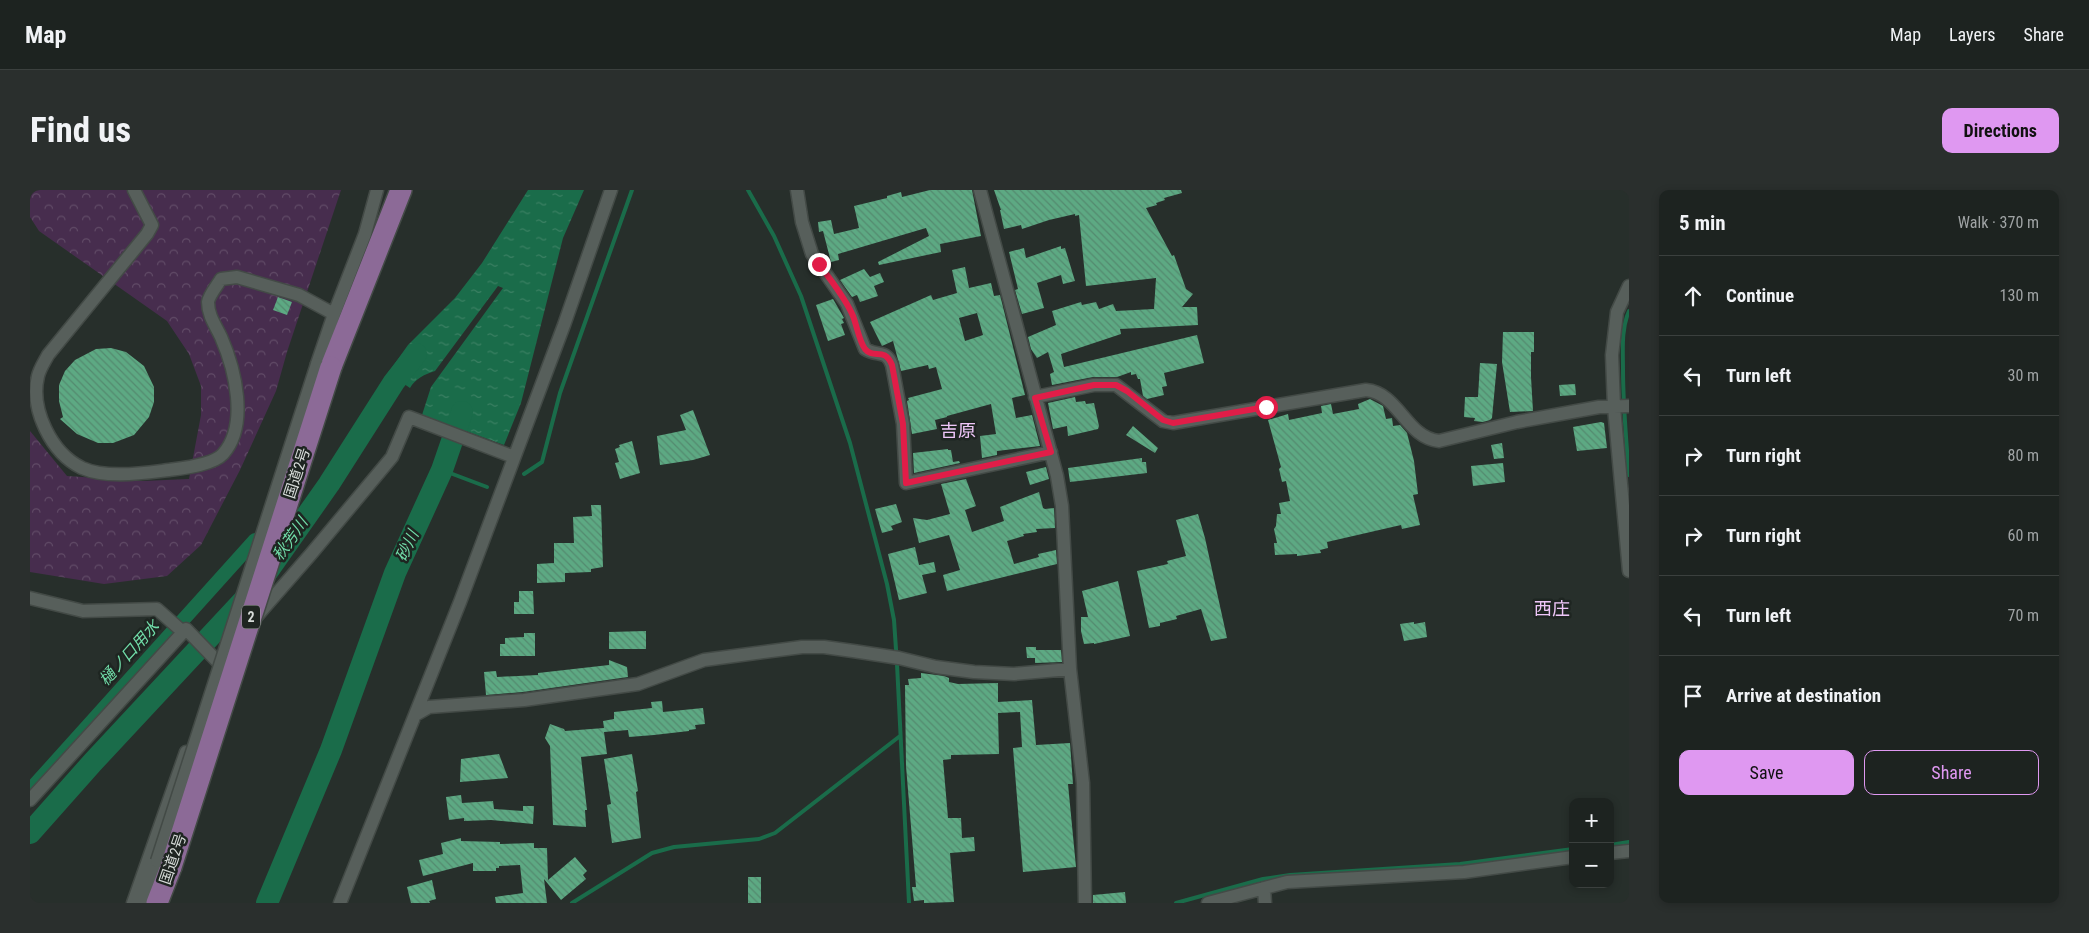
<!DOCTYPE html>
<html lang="en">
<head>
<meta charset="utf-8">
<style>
  :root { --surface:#1d2320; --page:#2a2f2d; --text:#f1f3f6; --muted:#a0a4a5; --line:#3b403e; --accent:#df98f1 }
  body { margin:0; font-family:"Roboto Condensed","Noto Sans JP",sans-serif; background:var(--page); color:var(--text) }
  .controls { position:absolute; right:15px; bottom:15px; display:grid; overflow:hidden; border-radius:10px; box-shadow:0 2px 8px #0003 }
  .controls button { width:45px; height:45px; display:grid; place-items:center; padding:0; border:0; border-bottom:1px solid var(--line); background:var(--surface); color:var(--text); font:25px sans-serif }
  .stop { position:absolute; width:15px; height:15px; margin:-11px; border:4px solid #e11d48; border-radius:50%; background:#fff }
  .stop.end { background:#e11d48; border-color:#fff; box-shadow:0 1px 5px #0008 }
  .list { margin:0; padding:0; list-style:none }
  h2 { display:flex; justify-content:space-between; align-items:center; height:65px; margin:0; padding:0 20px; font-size:21px }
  h2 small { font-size:16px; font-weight:400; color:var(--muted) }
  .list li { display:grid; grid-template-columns:32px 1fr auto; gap:15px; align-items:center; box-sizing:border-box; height:80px; padding:0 20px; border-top:1px solid var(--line) }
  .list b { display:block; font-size:19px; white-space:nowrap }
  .list em { font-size:16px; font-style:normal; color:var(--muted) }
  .actions { display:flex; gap:10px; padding:15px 20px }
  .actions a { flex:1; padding:11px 0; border:1px solid var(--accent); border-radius:10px; text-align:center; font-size:18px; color:var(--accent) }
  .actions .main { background:var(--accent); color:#111 }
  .icon { flex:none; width:28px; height:28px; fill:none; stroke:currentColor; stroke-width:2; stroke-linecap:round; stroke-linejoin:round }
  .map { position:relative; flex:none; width:1599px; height:713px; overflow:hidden; border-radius:10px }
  header { display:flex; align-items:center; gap:30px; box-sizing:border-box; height:70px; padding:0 25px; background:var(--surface); border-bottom:1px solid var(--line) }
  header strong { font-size:24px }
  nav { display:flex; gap:28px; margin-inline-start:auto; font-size:18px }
  .intro { display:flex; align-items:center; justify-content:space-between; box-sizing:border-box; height:120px; padding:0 30px }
  h1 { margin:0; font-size:35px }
  .button { padding:12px 22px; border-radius:10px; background:var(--accent); color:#111; font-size:18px; font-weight:700 }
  main { display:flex; gap:30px; padding:0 30px }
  aside { flex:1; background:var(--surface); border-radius:10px; box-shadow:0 2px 8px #0003 }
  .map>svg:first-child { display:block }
</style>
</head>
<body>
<header>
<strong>Map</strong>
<nav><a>Map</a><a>Layers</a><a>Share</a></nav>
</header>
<div class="intro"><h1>Find us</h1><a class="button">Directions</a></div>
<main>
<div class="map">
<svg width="1599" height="713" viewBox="0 0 1599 713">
  <defs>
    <pattern id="forest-crowns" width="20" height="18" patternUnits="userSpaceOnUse" patternTransform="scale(1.25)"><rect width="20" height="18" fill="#472d4e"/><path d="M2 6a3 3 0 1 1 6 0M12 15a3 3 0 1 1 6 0" fill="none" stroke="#614b67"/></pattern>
    <pattern id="water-ripples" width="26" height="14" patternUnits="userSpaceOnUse" patternTransform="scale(1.25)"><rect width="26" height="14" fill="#1a6c4a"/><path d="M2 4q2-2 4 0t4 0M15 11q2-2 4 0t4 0" fill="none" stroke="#3b8063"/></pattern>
    <pattern id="building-back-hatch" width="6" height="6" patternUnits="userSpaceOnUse" patternTransform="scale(1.25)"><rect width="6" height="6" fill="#5da983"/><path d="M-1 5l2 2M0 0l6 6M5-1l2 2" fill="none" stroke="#548a6f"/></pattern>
  </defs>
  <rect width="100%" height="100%" fill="#272f2b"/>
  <path fill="url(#forest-crowns)" d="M0 0H311L257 162 246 201 210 280 171 355 137 386 74 394 0 382V241L37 286 113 291 159 289 171 225V196L159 164 137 131 9 41 0 27Z"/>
  <path fill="url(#water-ripples)" d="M498 0H554L533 48 491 213 474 255 392 225 401 197 473 98 468 96 405 181C395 184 385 189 380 198L358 183 378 155 425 108 452 73Z"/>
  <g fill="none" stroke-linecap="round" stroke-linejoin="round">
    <path stroke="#1a6c4a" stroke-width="4" d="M718 0 744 46 771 106 820 253 857 394 864 430 867 474 879 713
      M1599 121C1591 139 1593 160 1593 179 1593 215 1596 249 1599 285
      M412 280 457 297
      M494 284 512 272 530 203 602 0
      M1580 655 1599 652
      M542 713 622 663 644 657 729 649 745 643 870 546
      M1146 713 1233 689 1260 685 1430 674 1543 659"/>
    <path stroke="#1a6c4a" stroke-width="14" d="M0 600 225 350"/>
    <path stroke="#1a6c4a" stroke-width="22" d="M0 643 63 572 228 395 299 294 364 192 386 164
      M237 713 301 560 365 383 412 280 432 222"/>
  </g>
  <path fill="url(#building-back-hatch)" fill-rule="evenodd" d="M900 0H942L951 46 910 54 911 62 849 75 848 72 899 46 896 38 808 64 809 70 801 72 793 41 789 42 788 32 801 30 804 44 829 38 824 16 857 8V6L871 2 872 7Z
    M964 0H1151L1152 3 1134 8 1135 10 1126 13 1127 15 1116 18 1142 66 1144 65 1156 99 1163 104 1152 117H1167L1168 135 1090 139 1091 144 1031 164 1034 177 1167 145 1174 173 1134 183 1137 196 1132 197 1134 205 1117 209 1113 206 1110 189H1108L1106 184 1101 185V182L1087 187H1063L1022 195 1020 184 1024 182 1018 162 1007 168 1001 159 998 147 1026 135 1022 121 1051 112 1052 115 1066 112 1069 119 1083 114 1086 121 1124 119 1126 88 1056 96 1049 25 1045 26V24L1019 30 992 39 991 35 974 39 970 20H971Z
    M1031 56V59L1035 58 1045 91 1033 94 1031 85 1007 93 1014 118 992 124 985 100 988 99 979 62 994 58 996 68Z
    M935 77 939 98 961 93 964 106 970 105 995 205 982 208 986 228 1002 225 1010 256 967 261V265L952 268 950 246 966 244 961 214 917 226V227L905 230 907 239 882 244 877 211 879 210 878 208 912 199 906 177 899 179 898 175 871 181 863 151 852 156 840 132 901 105 903 110 927 103 922 80ZM947 123 953 145 935 151 929 128Z
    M834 79 840 87 850 83 854 92 844 96 848 106 830 112 827 105 822 107 810 90Z
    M248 107 262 112 257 125 243 120Z
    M803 109 814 128 812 129 814 133 811 134 815 145 798 151 786 115Z
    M1473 142H1504V162H1501V187L1503 221 1480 222 1472 172Z
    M81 158 96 162 114 176 124 197V212L119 227 104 245 83 253H68L47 244 30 229 33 227 29 211V195L35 181 45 170 66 159Z
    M1450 173 1467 174 1462 228 1460 230 1453 232 1444 231 1445 228 1434 227 1435 207H1448Z
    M1545 194 1546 205 1530 206 1529 195Z
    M1045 207 1046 212 1055 211 1056 214 1064 213 1069 236 1068 239 1038 246 1037 236 1023 239 1018 213Z
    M1340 209 1353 216 1356 229 1362 228 1363 236 1370 235 1377 243 1384 271 1388 304 1383 305 1390 335 1372 339 1371 335 1297 352 1298 358 1290 360 1291 363 1267 366V364L1245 365 1244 353H1247L1244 339 1246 336 1247 324H1251L1249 313 1260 311 1256 291 1252 292 1249 279 1251 277 1238 230 1258 224 1259 230 1292 223 1291 216 1301 214 1303 224 1329 219 1328 214Z
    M663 220 680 265 663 270 630 275 627 246 656 240 650 225Z
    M1571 232 1574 233 1577 258 1547 261 1543 237Z
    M1103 236 1128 258 1125 263 1096 245Z
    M602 251 610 283 590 289 585 273 589 272 585 259 590 257 589 255Z
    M1472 253 1474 268 1464 269 1461 255Z
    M918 259V260H921L923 272 929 271 930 273 884 283 883 263Z
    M1112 268V272H1116L1117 283 1040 292 1038 278Z
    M1473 273 1475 292 1443 296 1441 276Z
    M1016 277 1019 289 1000 295 996 282Z
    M936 289 946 316 935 320 942 342 974 331 970 317 1009 302 1013 318 1015 319 1024 318 1025 338 1006 339 1007 342 993 344 994 346 977 351 984 374 1009 367 1008 364 1026 360 1027 374 917 401 913 385 930 380 919 345 889 353 883 328 897 330 920 324 911 294Z
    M866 314 872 332 861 336 863 340 852 343 845 319Z
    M561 315H571L573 377 561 379V382L535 383V392L507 393V374L524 373V353H544L543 327 562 326Z
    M1168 324 1175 348 1197 448 1181 451 1171 419 1146 426 1147 429 1130 433V436L1119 438 1107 381 1138 374 1137 371 1156 366 1146 330Z
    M885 357 889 375 904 372 906 382 892 385 897 403 869 410 858 364Z
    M1088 391 1100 446 1064 454V453L1054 454 1051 441V427H1058L1052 401Z
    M489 401H503L504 424H484V412H489Z
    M1384 432V434L1395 432 1397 447 1374 451 1370 434Z
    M616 441V459H579V442Z
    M494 443H505V466H470V454H475V448L494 447Z
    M996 457H1006V460H1031L1032 472 1005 473V468H997Z
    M579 470 597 477 598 487 493 502 456 505 454 482 466 481 467 487 508 485V483L579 475Z
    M891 483 914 486 919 488V492L928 494 968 493V512L1002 510 1006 555 1040 553 1043 594H1038L1046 677 993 682 983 558 992 557 990 522 968 523 969 564 921 565V569L913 570 918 628H931L932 648 944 647 945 661 920 663 924 712 894 713V710L884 711 882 697H886L876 576 875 495H879L878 489 891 488Z
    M632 511 633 522 673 518 675 534 665 535 666 539 659 540V541L624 545 599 547 598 540 574 542 577 564 551 567 557 620H555L556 637 523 635 520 556 515 548 520 534 534 539 535 541 574 538 573 531 584 529V522L622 518 621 512Z
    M469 564 478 588 430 592 431 569Z
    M602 564 608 601 606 602 611 648 582 653 577 615 581 614 574 569Z
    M431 605 432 613 463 611 464 619 493 621V616H504L503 634 461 630 434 631V628L419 630 416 607Z
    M431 648V651L470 652V654L504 653V658H517L518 690 545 667 557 681 553 685 556 689 531 710 514 689 517 713H466L465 707 493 703 490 675 469 676V678H466V681H443V673L393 686 389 670 413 664 411 653Z
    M718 687H731V713H718Z
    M402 690 406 709 399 711 400 713H381L377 697Z
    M1095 702 1096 713H1063V705Z"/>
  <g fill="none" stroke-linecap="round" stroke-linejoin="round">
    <defs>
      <path id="minor" d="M104 0 122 35 117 44 18 165C15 171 10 178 8 186 0 219 21 263 52 278 77 289 114 283 139 280 154 278 183 275 193 264 219 235 205 179 191 147 186 136 178 126 178 112 179 105 187 96 191 89L207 87 269 105 304 124
        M767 0 772 32 782 64 817 114 835 159C848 167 856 159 862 175L873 234 876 293 1021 262
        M950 0 1027 286 1032 316 1040 479 1053 593 1055 713
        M1599 96 1587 122 1582 165 1584 217 1599 381
        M287 174 304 124 335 44 347 0
        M1005 207 1064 195H1086L1133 231 1143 233 1336 200C1369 203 1376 248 1409 251L1487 232 1569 217 1599 216
        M0 408 53 421 127 419 153 442
        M226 427 281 364 362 267 379 227 484 267
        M385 525 399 517 494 510 608 494 674 470 772 457H794L823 461 869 468 906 477 944 482 984 484 1040 479
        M0 610 156 439 187 471
        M1580 663 1599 661
        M1234 698 1235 713
        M103 713 156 562
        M113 713 127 671
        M310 713 430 412 534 135 581 0
        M1178 713 1257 692 1434 682 1543 667"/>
      <path id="trunk" d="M301 177 371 0
        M127 713 141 677"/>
    </defs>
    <use href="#minor" stroke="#434a46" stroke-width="15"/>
    <use href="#trunk" stroke="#434a46" stroke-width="24"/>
    <use href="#minor" stroke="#575f5b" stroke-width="12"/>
    <use href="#trunk" stroke="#8c6a97" stroke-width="21"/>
    <defs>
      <path id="minor-bridge" d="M127 671 287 174"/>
      <path id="trunk-bridge" d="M141 677 301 177"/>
    </defs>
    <use href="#minor-bridge" stroke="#434a46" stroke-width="15" stroke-linecap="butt"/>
    <use href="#trunk-bridge" stroke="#434a46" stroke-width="24" stroke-linecap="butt"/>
    <use href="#minor-bridge" stroke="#575f5b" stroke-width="12"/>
    <use href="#trunk-bridge" stroke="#8c6a97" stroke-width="21"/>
  </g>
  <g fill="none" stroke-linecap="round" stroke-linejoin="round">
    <path stroke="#e11d48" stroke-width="6" d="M789 74C801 91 815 107 823 126 827 136 829 151 835 159 844 170 854 156 862 175L873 234 876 293 1021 262 1005 208 1064 195H1086L1097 201 1133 230 1143 233 1236 217"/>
  </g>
  <g text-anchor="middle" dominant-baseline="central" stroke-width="5" stroke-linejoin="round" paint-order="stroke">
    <rect fill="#1e2521" stroke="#9fa4a1" stroke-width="1" x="212" y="415.5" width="18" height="23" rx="4"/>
    <g font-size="14" font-weight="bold" fill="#d6dbd8">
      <text x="221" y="427">2</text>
    </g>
    <g font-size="15" fill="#d6dbd8" stroke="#1e2521">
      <text transform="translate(267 283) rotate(-72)">国道2号</text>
      <text transform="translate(143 669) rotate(-71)">国道2号</text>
    </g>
    <g font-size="16" font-style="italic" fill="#71dda9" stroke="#1e2521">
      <text transform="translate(260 349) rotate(-55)">秋芳川</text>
      <text transform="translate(377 356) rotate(-65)">砂川</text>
      <text transform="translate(99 463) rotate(-48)">樋ノ口用水</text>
    </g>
    <g font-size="18" fill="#eec6f8" stroke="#1e2521">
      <text x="928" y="240">吉原</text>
      <text x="1522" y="418">西庄</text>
    </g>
  </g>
</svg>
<div class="controls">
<button>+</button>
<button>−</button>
</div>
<div class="stop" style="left:1236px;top:217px"></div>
<div class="stop end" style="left:789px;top:74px"></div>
</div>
<aside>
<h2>5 min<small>Walk · 370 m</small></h2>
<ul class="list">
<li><svg class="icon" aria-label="ahead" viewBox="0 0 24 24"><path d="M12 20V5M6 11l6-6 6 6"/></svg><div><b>Continue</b></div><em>130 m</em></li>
<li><svg class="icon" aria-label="left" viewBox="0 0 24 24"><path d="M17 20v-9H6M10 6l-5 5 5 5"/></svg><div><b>Turn left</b></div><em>30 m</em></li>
<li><svg class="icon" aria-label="right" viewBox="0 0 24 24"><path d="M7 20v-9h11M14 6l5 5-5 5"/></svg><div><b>Turn right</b></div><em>80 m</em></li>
<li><svg class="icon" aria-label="right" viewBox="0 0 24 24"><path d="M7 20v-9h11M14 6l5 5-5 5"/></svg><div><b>Turn right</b></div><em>60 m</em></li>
<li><svg class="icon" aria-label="left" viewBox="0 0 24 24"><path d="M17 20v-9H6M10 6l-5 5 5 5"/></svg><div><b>Turn left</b></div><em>70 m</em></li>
<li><svg class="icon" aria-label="arrive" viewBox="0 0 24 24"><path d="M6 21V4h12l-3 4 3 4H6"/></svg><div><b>Arrive at destination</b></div></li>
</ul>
<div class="actions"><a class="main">Save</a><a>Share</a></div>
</aside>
</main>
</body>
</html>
